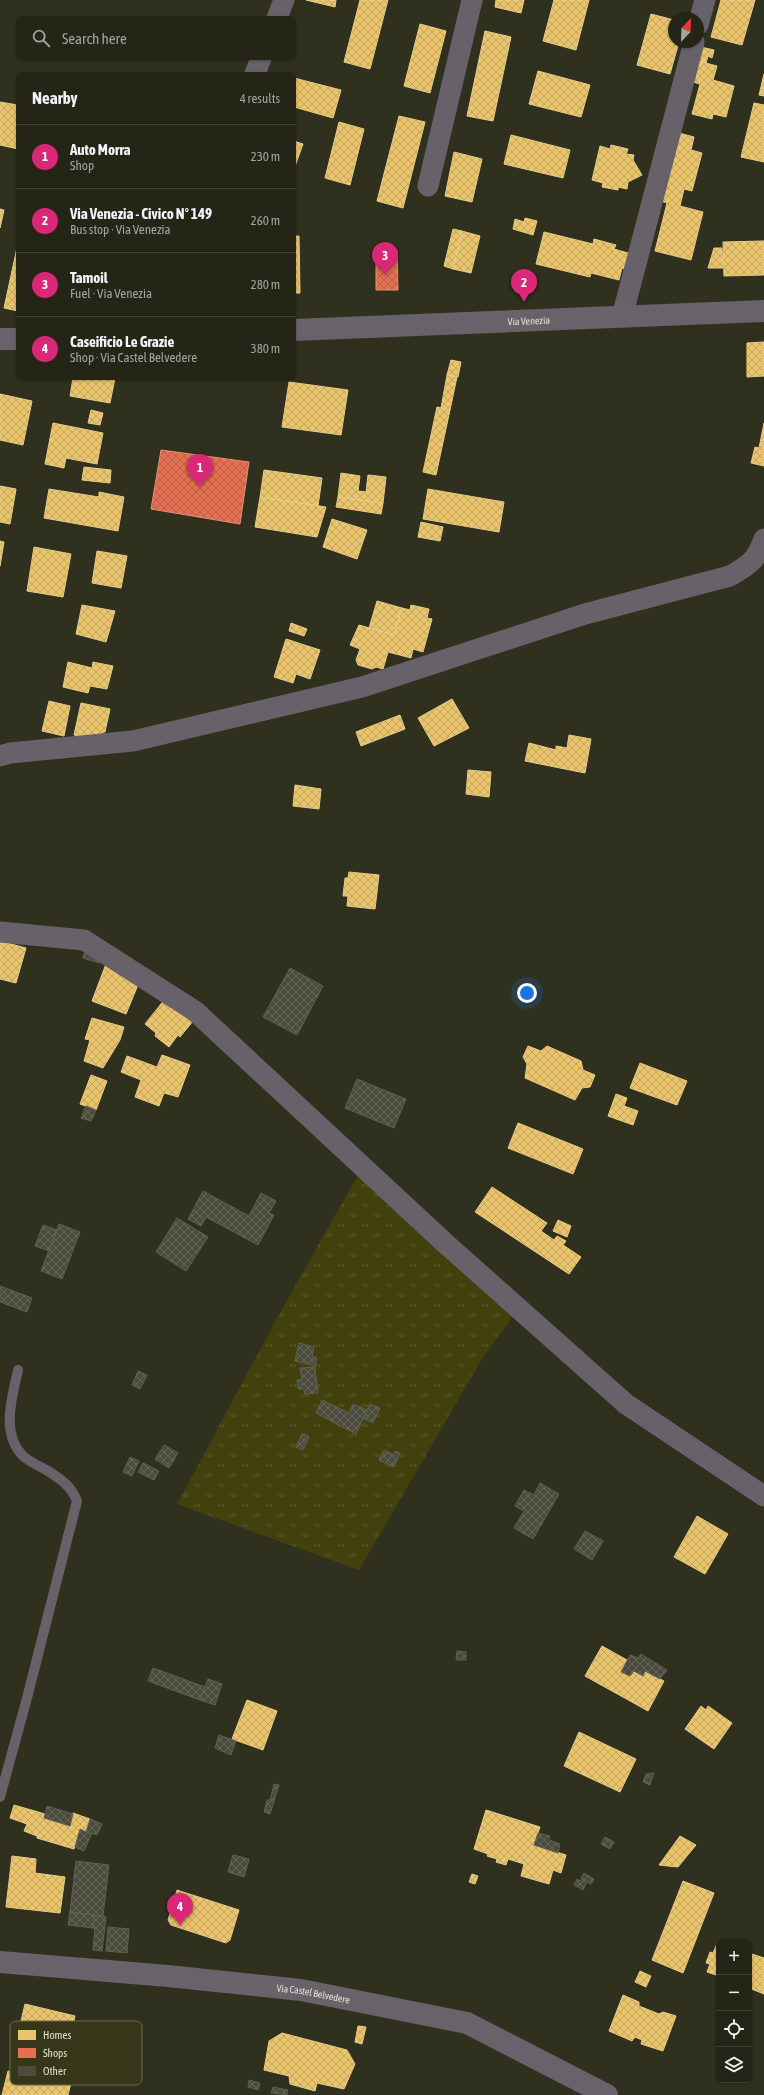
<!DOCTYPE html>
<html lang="en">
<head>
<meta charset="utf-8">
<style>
  :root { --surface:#242417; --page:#2c2c20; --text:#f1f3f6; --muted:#a3a4a1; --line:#414136; --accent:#db2777 }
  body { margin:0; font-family:"Asap Condensed",sans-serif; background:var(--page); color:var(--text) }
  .controls { position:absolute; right:12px; bottom:12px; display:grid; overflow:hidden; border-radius:6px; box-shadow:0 1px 3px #0004 }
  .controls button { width:36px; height:36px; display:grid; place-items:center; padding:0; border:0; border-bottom:1px solid var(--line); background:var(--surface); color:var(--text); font:20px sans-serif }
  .compass { position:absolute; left:668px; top:12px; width:36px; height:36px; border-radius:50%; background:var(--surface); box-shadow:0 1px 3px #0004; rotate:23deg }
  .you { position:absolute; left:527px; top:993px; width:14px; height:14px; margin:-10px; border:3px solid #fff; border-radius:50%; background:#1a73e8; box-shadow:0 0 0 6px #1a73e833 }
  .badge { display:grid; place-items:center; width:26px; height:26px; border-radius:50%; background:var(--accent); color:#fff; font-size:13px; font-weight:700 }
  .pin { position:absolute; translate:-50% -33px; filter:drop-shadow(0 1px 2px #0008) }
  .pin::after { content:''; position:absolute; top:21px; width:14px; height:12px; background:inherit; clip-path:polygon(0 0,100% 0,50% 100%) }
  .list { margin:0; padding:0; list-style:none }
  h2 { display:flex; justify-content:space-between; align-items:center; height:52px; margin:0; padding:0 16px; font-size:17px }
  h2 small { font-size:13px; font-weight:400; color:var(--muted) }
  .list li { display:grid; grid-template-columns:26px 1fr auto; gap:12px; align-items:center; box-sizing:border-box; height:64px; padding:0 16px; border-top:1px solid var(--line) }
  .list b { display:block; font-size:15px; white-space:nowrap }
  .list p { margin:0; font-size:13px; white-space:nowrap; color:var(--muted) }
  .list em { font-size:13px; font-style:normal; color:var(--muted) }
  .icon { flex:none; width:22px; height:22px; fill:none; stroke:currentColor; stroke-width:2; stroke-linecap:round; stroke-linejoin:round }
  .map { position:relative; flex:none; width:764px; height:2095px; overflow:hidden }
  .search { position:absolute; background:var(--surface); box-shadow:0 1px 3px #0004; left:16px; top:16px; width:280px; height:44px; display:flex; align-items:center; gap:10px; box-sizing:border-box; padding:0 14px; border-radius:6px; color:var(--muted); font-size:15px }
  .panel { position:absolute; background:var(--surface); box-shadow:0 1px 3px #0004; left:16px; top:72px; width:280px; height:308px; border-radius:6px }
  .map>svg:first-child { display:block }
</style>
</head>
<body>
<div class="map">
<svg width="764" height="2095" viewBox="0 0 764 2095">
  <defs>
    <pattern id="grass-tufts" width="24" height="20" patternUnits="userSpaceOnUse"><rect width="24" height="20" fill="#42400c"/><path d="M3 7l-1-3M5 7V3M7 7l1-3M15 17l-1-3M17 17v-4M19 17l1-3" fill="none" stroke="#5d5b2e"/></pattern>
    <pattern id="homes-cross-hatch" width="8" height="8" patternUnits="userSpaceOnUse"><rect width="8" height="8" fill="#e9c46a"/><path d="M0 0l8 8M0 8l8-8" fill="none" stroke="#c0a45f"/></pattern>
    <pattern id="shops-cross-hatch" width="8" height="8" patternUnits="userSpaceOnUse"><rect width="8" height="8" fill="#e76f51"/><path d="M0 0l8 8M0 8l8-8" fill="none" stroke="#b6624b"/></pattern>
    <pattern id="building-cross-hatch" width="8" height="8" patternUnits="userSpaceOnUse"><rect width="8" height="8" fill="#4b4b3e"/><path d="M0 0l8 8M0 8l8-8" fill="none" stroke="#656559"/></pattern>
  </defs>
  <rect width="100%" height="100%" fill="#30301f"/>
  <path fill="url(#grass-tufts)" d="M361 1170 514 1311 510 1320 482 1359 359 1570 177 1504 282 1309Z"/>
  <path fill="url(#homes-cross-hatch)" stroke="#e6cc89" d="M306 0H336L335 7Z
    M360 0H388L370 69 344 62Z
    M496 0H524L521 13 495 7Z
    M554 0H589L576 50 543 41Z
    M721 0H755L742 45 711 37Z
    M651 14 674 20V42H679L670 74 637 65Z
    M420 24 446 31 430 93 404 86Z
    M485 31 511 37 493 121 467 116Z
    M701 47 714 50 712 58 708 56 706 63 698 61Z
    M698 61 717 66 713 80 734 86 726 117 713 114 712 119 692 114 700 84 693 82Z
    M538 71 590 85 581 117 529 104Z
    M764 74V96L759 95Z
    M294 78 341 90 333 118 294 107Z
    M0 102 18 105V149L0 145Z
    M754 103 764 105V162L741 157Z
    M399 116 425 122 403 208 377 201Z
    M339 122 364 129 350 185 325 178Z
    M679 133 694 137 691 150 702 153 692 191 684 189 680 206 703 212 691 260 655 251 667 203 661 201Z
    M511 135 570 150 563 178 504 164Z
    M294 141 303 144 294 169Z
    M611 145 628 149 626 154 634 155 633 160 642 175 628 182 627 189 618 187V190L602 187 603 183 592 180 600 146 610 149Z
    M454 152 482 159 472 202 445 196Z
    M0 209 4 210 0 228Z
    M525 218 537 221 533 235 513 229 515 219 524 222Z
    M453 229 462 231 453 269 444 266Z
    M462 231 480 236 471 273 453 269Z
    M544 232 593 244 594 239 616 245 614 249 628 253 624 269 622 268 619 280 591 273 590 277 536 264Z
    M294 236H299L300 293H294Z
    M764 241V275L724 276 723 242Z
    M18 243V311L4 308Z
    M714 248H722L723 268H708Z
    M764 342V376L747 377V343Z
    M451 360 461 362 458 377 447 375Z
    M447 375 457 377 450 410 441 408Z
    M73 378H115L110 403 70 396Z
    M289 382 348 390 341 435 282 427Z
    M0 394 32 401 23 445 0 440Z
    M437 407 450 410 436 475 423 472Z
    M91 410 103 413 100 425 88 423Z
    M53 423 103 433 97 464 66 458 64 468 45 464Z
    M764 423V466L751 463 755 447 759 448Z
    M84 467 111 470 110 483 82 480Z
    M264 470 322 478 318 506 260 497Z
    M341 473 360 476 358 491 366 492 368 475 386 477 383 503 338 497Z
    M0 486 16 489 10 524 0 522Z
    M49 489 99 497V492L124 497 118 531 44 518Z
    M428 489 504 502 499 532 423 519Z
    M260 497 326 507 317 537 255 527Z
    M338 497 383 503 381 514 336 507Z
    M332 519 367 530 357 559 323 547Z
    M421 522 443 527 440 541 418 537Z
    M0 541 4 542 0 566Z
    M34 547 71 554 63 597 27 591Z
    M97 551 127 556 121 588 92 583Z
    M377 601 402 608 394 635 369 628Z
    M82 605 115 611 106 642 76 634Z
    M411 605 429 609 427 618 432 619 423 652 413 649 411 658 388 652 383 669 376 667 372 669 358 665 356 660 360 649 350 645 359 625 394 635 402 608 410 610Z
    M291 623 307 629 304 636 289 631Z
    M286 639 320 650 310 679 296 674 293 683 274 677Z
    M68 662 92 668 93 662 113 666 107 689 90 686 88 693 63 687Z
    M452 699 469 728 434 746 418 718Z
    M49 701 70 706 64 736 42 731Z
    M81 703 110 709 105 732H103L101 740 74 735Z
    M400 715 405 729 361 746 356 732Z
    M569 735 591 739 585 773 525 761 529 743 556 750V746L567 748Z
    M468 770 491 772 489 797 466 794Z
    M295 785 321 789 319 809 293 806Z
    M349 872 379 875 375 909 347 906 348 896H343L345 878H348Z
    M0 941 26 948 16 983 0 979Z
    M106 964 140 980 126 1014 92 1001Z
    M165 999 193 1021 180 1037 178 1035 169 1047 155 1036 156 1033 145 1024Z
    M92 1018 124 1027 120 1040 103 1068 84 1061 90 1040 85 1039Z
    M528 1046 541 1051 547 1046 581 1061 583 1070 595 1075 590 1087 582 1088 575 1100 525 1078 527 1064 523 1057Z
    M162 1055 190 1065 178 1097 164 1093 159 1106 135 1097 141 1080 121 1072 127 1056 157 1067Z
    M640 1063 687 1081 677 1105 630 1088Z
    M91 1075 107 1081 96 1110 80 1104Z
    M616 1094 627 1098 624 1106 638 1111 633 1125 608 1116Z
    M518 1123 583 1149 573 1174 508 1148Z
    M492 1187 547 1223 541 1231 554 1240 557 1236 566 1241 563 1245 581 1257 569 1274 475 1212Z
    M558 1220 571 1226 567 1237 553 1231Z
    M697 1516 728 1534 705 1574 674 1557Z
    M602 1646 627 1660 621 1672 630 1676 634 1671 643 1676 645 1671 664 1681 648 1711 585 1676Z
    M247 1700 277 1711 263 1750 232 1739Z
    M701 1706 706 1710 708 1706 732 1723 714 1749 685 1729Z
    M579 1732 636 1759 620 1792 564 1766Z
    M14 1805 45 1814 44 1818 70 1826 73 1813 90 1819 86 1832 80 1829 74 1849 37 1838V1836L24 1831 27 1824 10 1818Z
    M486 1810 540 1827 534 1845 566 1855 561 1873 553 1870 549 1884 521 1876 524 1864 508 1859 506 1865 496 1862 497 1859 487 1856 488 1854 474 1849Z
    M680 1836 696 1845 678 1867 659 1865Z
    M12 1856 36 1859 35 1873 65 1877 60 1913 6 1907Z
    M472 1874 478 1876 475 1884 469 1882Z
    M683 1881 714 1893 683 1973 652 1960Z
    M177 1890 239 1910 230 1940 226 1943 171 1925 168 1920Z
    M718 1941 720 1942 719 1976 707 1972 710 1964 706 1963 710 1952 713 1953Z
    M749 1953 764 1958V1994L749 1988Z
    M640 1971 651 1976 646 1987 635 1982Z
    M623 1995 639 2002V2006L659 2014 663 2012 676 2016 663 2051 641 2044 642 2040 635 2037 632 2041 609 2031Z
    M25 2004 75 2016 67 2052 78 2054 68 2095H2L8 2071 58 2083 60 2075 26 2067 24 2042 21 2039 25 2022 21 2021Z
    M358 2026 366 2027 362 2044 355 2042Z
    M282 2033 347 2050 355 2064 344 2089 317 2083 315 2091 290 2084 289 2076 264 2070 269 2041Z"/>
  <path fill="url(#shops-cross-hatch)" stroke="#e59177" d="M376 250H397L398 290H376Z
    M161 450 249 462 240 524 151 509Z"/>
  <path fill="url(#building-cross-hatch)" stroke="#5f6052" d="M85 951 101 955 99 963 83 958Z
    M290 968 323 986 297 1035 263 1017Z
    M357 1079 406 1099 394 1128 345 1108Z
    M86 1106 96 1110 91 1121 81 1118Z
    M203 1191 249 1216 261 1193 276 1201 269 1213 274 1215 258 1245 206 1217 201 1226 188 1219Z
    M177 1218 208 1237 186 1271 156 1252Z
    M59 1224 80 1232 62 1279 41 1271Z
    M43 1225 57 1230 49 1251 35 1246Z
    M0 1286 32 1298 27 1312 0 1302Z
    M299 1343 314 1347 312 1356 317 1358 315 1366 295 1361Z
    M315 1367 318 1393 305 1394 304 1389H298L297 1380H302L300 1368Z
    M138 1371 147 1375 140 1389 132 1385Z
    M322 1400 349 1413 353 1404 367 1410 356 1434 316 1413Z
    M370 1404 380 1408 373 1423 363 1418Z
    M302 1434 309 1437 303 1450 296 1447Z
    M164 1445 178 1453 169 1468 155 1459Z
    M384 1450 394 1455 395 1451 400 1453 394 1467 379 1460Z
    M130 1457 139 1461 132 1476 123 1472Z
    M143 1463 159 1471 154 1480 138 1472Z
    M540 1483 559 1494 533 1539 514 1528 524 1511 515 1506 524 1490 534 1495Z
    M585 1531 603 1541 592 1560 574 1549Z
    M457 1651 466 1652V1660H456Z
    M641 1654 667 1670 660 1679 645 1671 643 1676 634 1671 630 1676 621 1672 630 1655 638 1658Z
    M153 1668 205 1687 200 1700 148 1681Z
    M208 1679 222 1684 215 1705 200 1700Z
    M219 1735 236 1741 231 1755 215 1748Z
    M654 1773 650 1785 643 1782 646 1774Z
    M274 1784 279 1785 270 1814 264 1812 267 1800H270Z
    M47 1806 73 1814 70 1826 44 1818Z
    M90 1819 102 1824 97 1835 92 1833 84 1851 75 1847 80 1829 86 1832Z
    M538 1833 550 1836 549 1840 560 1844 558 1853 534 1845Z
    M605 1837 614 1842 610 1849 601 1844Z
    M233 1855 249 1859 244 1877 228 1872Z
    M76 1861 109 1865 103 1916 70 1912Z
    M584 1873 594 1879 591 1884 587 1882 583 1890 574 1885 577 1879 580 1881Z
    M70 1912 94 1915 93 1928 68 1925Z
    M94 1915 106 1917 102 1951 93 1950 95 1928H93Z
    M108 1927 129 1929 127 1953 106 1951Z
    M249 2080 260 2083 258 2090 248 2087Z
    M273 2087 288 2090 287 2095 271 2093Z"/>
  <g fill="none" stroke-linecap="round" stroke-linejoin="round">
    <path stroke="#67616a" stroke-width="10" d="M0 1797 27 1698 77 1501C71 1486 62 1480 48 1471 40 1466 29 1462 22 1455 1 1432 12 1398 18 1370"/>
    <path stroke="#67616a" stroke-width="21" d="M277 18 284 0
      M698 25 705 0
      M255 74 261 58
      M428 186 472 0
      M622 317 694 42
      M0 756 10 753 133 741 362 687 585 614 730 576C749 565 756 561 764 539
      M0 932 84 940 195 1011 446 1244 626 1404 764 1496"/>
    <g stroke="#68636a" stroke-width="22">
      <path id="s1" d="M294 330 764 311"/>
      <path d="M0 339H18"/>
      <path id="s2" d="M0 1962 168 1976 301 1990 467 2023 607 2095"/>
    </g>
  </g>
  <g text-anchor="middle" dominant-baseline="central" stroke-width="4" stroke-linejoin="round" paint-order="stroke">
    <g font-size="10" fill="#e0e0d0" stroke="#363619">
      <text stroke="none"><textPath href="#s1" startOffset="235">Via Venezia</textPath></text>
      <text stroke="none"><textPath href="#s2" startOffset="315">Via Castel Belvedere</textPath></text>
    </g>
  </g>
  <rect x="10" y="2021" width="132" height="64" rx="6" fill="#363619" stroke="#696950" stroke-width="1"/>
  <rect x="18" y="2030" width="18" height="10" fill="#e9c46a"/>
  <rect x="18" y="2048" width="18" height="10" fill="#e76f51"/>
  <rect x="18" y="2066" width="18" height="10" fill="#4b4b3e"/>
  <g font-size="11" fill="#e0e0d0">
    <text x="43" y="2039">Homes</text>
    <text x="43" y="2057">Shops</text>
    <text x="43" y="2075">Other</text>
  </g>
</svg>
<div class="controls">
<button>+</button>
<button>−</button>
<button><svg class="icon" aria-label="locate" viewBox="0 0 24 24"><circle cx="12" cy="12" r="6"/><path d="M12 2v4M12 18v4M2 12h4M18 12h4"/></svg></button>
<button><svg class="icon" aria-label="layers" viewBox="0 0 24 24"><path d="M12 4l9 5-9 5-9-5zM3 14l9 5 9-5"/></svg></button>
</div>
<svg class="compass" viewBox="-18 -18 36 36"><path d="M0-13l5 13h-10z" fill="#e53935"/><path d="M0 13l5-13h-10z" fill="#a3a4a1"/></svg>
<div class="you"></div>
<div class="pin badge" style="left:200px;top:487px">1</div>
<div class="pin badge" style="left:524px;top:302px">2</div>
<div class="pin badge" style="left:385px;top:275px">3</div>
<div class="pin badge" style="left:180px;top:1926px">4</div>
<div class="search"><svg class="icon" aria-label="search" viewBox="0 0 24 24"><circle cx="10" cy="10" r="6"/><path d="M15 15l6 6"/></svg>Search here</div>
<section class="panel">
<h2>Nearby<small>4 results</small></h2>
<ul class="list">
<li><span class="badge">1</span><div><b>Auto Morra</b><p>Shop</p></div><em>230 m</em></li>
<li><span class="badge">2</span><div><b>Via Venezia - Civico N° 149</b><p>Bus stop · Via Venezia</p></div><em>260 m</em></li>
<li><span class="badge">3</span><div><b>Tamoil</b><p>Fuel · Via Venezia</p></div><em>280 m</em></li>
<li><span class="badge">4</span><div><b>Caseificio Le Grazie</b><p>Shop · Via Castel Belvedere</p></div><em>380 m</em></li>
</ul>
</section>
</div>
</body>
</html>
